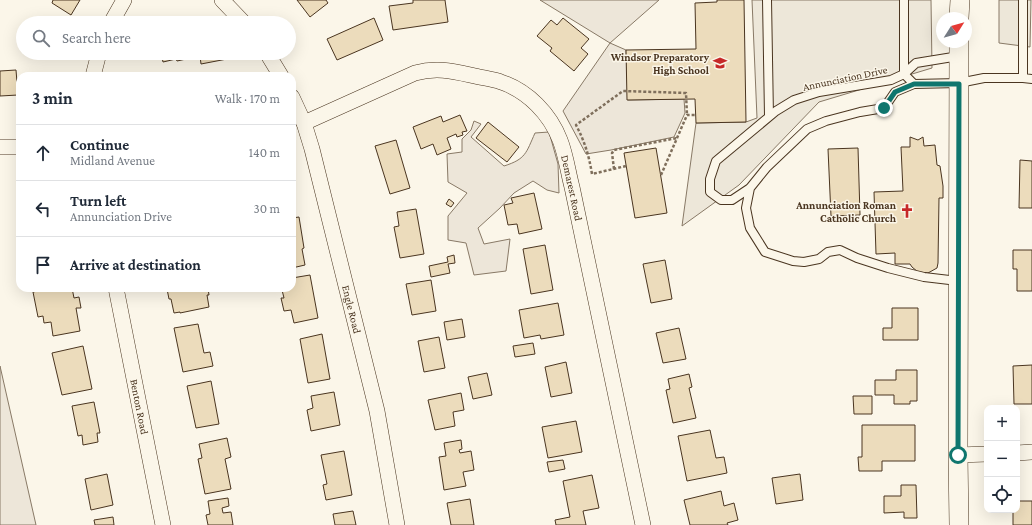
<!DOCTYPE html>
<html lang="en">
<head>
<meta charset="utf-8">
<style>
  :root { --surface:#fff; --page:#f2f2f3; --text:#1f2937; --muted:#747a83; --line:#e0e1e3 }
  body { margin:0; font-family:"Crimson Pro",serif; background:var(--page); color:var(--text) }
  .controls { position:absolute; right:12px; bottom:12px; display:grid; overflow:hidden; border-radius:8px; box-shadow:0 4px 16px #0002 }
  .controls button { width:36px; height:36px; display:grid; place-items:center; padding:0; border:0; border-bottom:1px solid var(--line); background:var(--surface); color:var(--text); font:20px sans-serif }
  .compass { position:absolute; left:936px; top:12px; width:36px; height:36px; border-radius:50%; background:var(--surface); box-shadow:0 4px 16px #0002; rotate:53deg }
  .stop { position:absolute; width:12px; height:12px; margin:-9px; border:3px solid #0f766e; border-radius:50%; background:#fff }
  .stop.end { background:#0f766e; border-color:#fff; box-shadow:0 1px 4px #0008 }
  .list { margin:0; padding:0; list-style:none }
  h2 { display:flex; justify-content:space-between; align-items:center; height:52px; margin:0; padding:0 16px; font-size:17px }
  h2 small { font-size:13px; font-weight:400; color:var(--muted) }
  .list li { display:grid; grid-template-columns:26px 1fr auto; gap:12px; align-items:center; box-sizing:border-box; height:56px; padding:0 16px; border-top:1px solid var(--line) }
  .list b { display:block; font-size:15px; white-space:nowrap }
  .list p { margin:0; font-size:13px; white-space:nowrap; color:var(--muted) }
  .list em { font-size:13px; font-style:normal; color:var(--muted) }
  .icon { flex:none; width:22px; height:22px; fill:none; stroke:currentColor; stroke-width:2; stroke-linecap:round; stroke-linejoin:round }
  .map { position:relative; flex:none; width:1032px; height:525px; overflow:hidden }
  .search { position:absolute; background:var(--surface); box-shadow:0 4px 16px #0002; left:16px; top:16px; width:280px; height:44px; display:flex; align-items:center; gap:10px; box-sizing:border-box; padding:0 14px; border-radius:22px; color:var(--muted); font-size:15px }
  .panel { position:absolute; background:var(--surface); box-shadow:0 4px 16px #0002; left:16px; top:72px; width:280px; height:220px; border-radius:12px }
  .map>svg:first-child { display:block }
</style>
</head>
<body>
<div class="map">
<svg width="1032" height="525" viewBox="0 0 1032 525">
  <rect width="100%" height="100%" fill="#fbf6e9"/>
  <path fill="#ede6d9" stroke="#887966" d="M540 0H659L610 43 626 50 628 100 684 99 685 113 674 137 611 150 586 154 563 111 610 43Z
    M474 121 481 124 471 137 504 166C526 159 526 153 535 133L549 132 558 164 559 193 547 190 533 181 514 193 500 208 478 228 484 244 510 239 506 271 474 275 466 243 448 240V216L467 193 448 182 447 154 462 152V139L471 130Z
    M0 366 36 525H0Z"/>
  <path fill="#ede7d9" stroke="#887966" d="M752 0H931L932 68 819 102 739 185 682 226 696 123 746 122 757 118Z
    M999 0H1031L1030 47 999 43Z"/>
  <path fill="#ecdcbc" stroke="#4a3520" d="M53 0H80L71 15 52 3Z
    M297 0H326L328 3 310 17Z
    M413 0H445L448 22 393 30 389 6 413 3Z
    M717 0H744L746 122 696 123 695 99 627 100 626 50 696 49 695 3 717 2Z
    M374 18 383 40 337 60 327 39Z
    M563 18 589 39 581 48 588 54 574 71 550 51 552 48 537 36 551 20 557 25Z
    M161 53H226L227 59 201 64 200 56 177 61 176 59 163 62Z
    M16 70 18 95 0 96V71Z
    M460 115 467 131 462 132 463 135 457 137 456 134 447 138 451 149 437 155 433 144 421 149 413 127 441 116 443 122Z
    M488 122 519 147 507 162 476 138Z
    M910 137 918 140 923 137 924 146 935 145 937 165 940 166 943 186V198H939L938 263 937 268 928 273 918 272 912 267 910 264H895V253L876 254 874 192 903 191 901 147H910Z
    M396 140 410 188 390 194 375 146Z
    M656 148 667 213 635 218 624 153Z
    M858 148 860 215 831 216 828 149Z
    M1020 160 1032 161V208H1019Z
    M534 193 542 229 519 234 517 224 508 225 504 205 513 203 511 198Z
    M449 199 454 203 451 207 446 204Z
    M416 209 424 254 400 258 394 227 399 226 397 212Z
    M299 217 304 248 302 249 305 265 292 268V218Z
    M545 245 553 290 531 294 523 249Z
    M1013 250H1032V291H1017V269H1013Z
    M454 255 455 263 448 264 450 273 431 277 429 266 448 262 447 257Z
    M665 260 672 299 651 303 643 264Z
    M310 275 318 318 294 323 291 310 284 311 281 298H284L282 290 285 289V288H292V278Z
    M431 280 436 311 412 315 406 284Z
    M53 288H72L74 298 79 297 81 308H76L80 331 53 336 51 322 44 323 43 316 38 317 33 292Z
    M170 288H208L209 295H207L209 307 180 313V312L174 313 171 299H169L167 289Z
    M558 303 564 335 541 339 540 335 524 338 519 310Z
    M892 308H918V340H883V328H892Z
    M462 319 465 337 447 340 444 322Z
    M198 324 204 353 210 352 213 366 183 372 174 328Z
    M679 328 686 359 663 363 656 333Z
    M322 334 330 379 308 383 300 339Z
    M439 337 445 368 424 372 418 341Z
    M533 343 535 354 515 357 513 346Z
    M83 346 92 389 62 395 52 353Z
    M566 362 572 393 551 397 545 367Z
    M1032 365V404H1014L1013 366Z
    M896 370H917V401H910V404H894V395H875V380H896Z
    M487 373 492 395 473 399 468 377Z
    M689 374 692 387 689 388 696 418 673 423 666 390 670 389 668 379Z
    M211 381 219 424 196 428 187 386Z
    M334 392 340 425 311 431 307 410 313 408 311 396Z
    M461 393 464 410 453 412 455 426 435 430 428 400Z
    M853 396H872V414H854Z
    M94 402 100 433H97L98 442 83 445 82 435 78 436 72 406Z
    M576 421 582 452 548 458 542 427Z
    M862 425H915V461H882V471H859L858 457H862Z
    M710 430 716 458 724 457 727 473 687 481 678 436Z
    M227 438 231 457 225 459 231 489 205 494 198 459 202 458 199 444Z
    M461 440 462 449 459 450 460 453 471 451 474 470 463 472 466 486 444 490 439 457 446 456 444 443Z
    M344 451 352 495 326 500 323 485 327 484 321 455Z
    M563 460 565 469 549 472 547 462Z
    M107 474 113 505 91 510 85 479Z
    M800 474 803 500 776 504 772 478Z
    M592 475 599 508 583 511 586 525H556L555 520 570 517 563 481Z
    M901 485H916L917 518H904V512L884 513V496H901Z
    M721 491 724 506 734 503 738 520 727 523 728 525H690L684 500Z
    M228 498 229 506 222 508 223 513 231 512 233 525H208L206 515 210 514 208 501Z
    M470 499 474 525H451L447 503Z
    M1017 501H1032V525H1013V510H1017Z
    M353 511 356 525H335L333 514Z
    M113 517 114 525H95L94 520Z"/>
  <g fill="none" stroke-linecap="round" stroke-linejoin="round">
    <defs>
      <path id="service" d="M767 0 769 116
        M904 0V74L914 84
        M1023 0V78
        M959 56 916 63 904 74 891 80 819 92 794 100 776 111 716 161 710 179V192L721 200H732L750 188 767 167 807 129 826 121 860 112 884 108 895 92 914 84 959 83 984 78H1023L1032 79
        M750 188 746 208 750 228 765 252 793 261 804 262 819 259 828 252 840 250 857 258 888 268 924 277 958 281"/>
      <g id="minor">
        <path d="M222 0 244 23"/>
        <path d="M111 23 124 0"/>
        <path d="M267 53 281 76"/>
        <path d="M93 76 99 53"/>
        <path id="s1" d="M292 97 304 123 312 149 377 411 397 525"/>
        <path id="s2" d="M304 123 415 73C437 67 452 71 475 76 483 78 493 79 501 82 528 91 550 114 560 140 566 155 568 172 572 187L643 525"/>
        <path d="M0 147H20"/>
        <path id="s3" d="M116 288 163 525"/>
        <path d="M1017 453 1032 452"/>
        <path d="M958 455 987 454"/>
      </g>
      <path id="tertiary" d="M959 18 960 0
        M959 525 958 455 959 42"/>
    </defs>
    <use href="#service" stroke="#4a3520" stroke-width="10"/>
    <use href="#minor" stroke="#4a3520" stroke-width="16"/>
    <use href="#tertiary" stroke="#4a3520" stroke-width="20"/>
    <path stroke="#7f6f5c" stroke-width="2.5" stroke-dasharray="3 2" stroke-linecap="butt" d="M626 166 592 174C589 156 585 142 576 125L623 91 686 93 687 115
      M614 169 612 153 614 150 677 138
      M661 175 687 115H695"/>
    <use href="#service" stroke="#fbf6e9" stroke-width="8"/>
    <use href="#minor" stroke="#fbf6e9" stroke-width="15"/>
    <use href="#tertiary" stroke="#fbf6e9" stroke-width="19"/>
  </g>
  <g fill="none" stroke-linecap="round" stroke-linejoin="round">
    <path stroke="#0f766e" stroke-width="5" d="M884 108 895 92 914 84H959L958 455"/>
  </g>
  <defs>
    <symbol id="school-bare" viewBox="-9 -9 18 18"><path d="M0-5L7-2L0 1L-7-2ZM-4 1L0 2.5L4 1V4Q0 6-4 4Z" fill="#c62828" stroke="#fbf6e9" stroke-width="2.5" paint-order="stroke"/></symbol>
    <symbol id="church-bare" viewBox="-9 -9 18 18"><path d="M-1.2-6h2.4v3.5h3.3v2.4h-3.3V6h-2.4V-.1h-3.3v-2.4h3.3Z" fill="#c62828" stroke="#fbf6e9" stroke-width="2.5" paint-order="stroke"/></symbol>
  </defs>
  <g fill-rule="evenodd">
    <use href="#school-bare" x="710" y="53" width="20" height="20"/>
    <use href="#church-bare" x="897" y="201" width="20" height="20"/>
  </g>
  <g text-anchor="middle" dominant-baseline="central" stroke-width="3" stroke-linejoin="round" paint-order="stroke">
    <g font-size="11" font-weight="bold" fill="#4a3520" stroke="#fbf6e9" text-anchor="end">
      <text x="709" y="57">Windsor Preparatory<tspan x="709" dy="13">High School</tspan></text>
      <text x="896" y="205">Annunciation Roman<tspan x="896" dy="13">Catholic Church</tspan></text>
    </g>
    <g font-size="11" fill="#4a3520" stroke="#fbf6e9">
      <text transform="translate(845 78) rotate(-12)">Annunciation Drive</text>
      <text stroke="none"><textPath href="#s2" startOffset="344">Demarest Road</textPath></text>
      <text stroke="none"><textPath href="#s1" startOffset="221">Engle Road</textPath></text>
      <text stroke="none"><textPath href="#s3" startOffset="121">Benton Road</textPath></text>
    </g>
  </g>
</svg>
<div class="controls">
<button>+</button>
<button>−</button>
<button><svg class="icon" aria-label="locate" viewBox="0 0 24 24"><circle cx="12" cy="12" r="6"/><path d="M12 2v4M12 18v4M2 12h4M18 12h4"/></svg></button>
</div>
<svg class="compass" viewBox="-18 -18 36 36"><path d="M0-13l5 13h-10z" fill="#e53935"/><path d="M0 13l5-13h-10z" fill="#747a83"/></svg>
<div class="stop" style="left:958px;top:455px"></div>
<div class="stop end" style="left:884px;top:108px"></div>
<div class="search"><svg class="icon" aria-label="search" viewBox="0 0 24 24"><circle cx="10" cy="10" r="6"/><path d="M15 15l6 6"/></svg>Search here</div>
<section class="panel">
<h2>3 min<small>Walk · 170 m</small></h2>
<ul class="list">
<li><svg class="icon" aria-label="ahead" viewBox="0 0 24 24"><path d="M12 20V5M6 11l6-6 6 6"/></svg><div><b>Continue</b><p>Midland Avenue</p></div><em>140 m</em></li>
<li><svg class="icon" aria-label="left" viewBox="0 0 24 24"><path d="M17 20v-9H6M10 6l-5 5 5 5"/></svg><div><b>Turn left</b><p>Annunciation Drive</p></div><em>30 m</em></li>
<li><svg class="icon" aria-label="arrive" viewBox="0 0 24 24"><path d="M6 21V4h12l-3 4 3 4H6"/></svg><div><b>Arrive at destination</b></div></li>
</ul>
</section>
</div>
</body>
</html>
